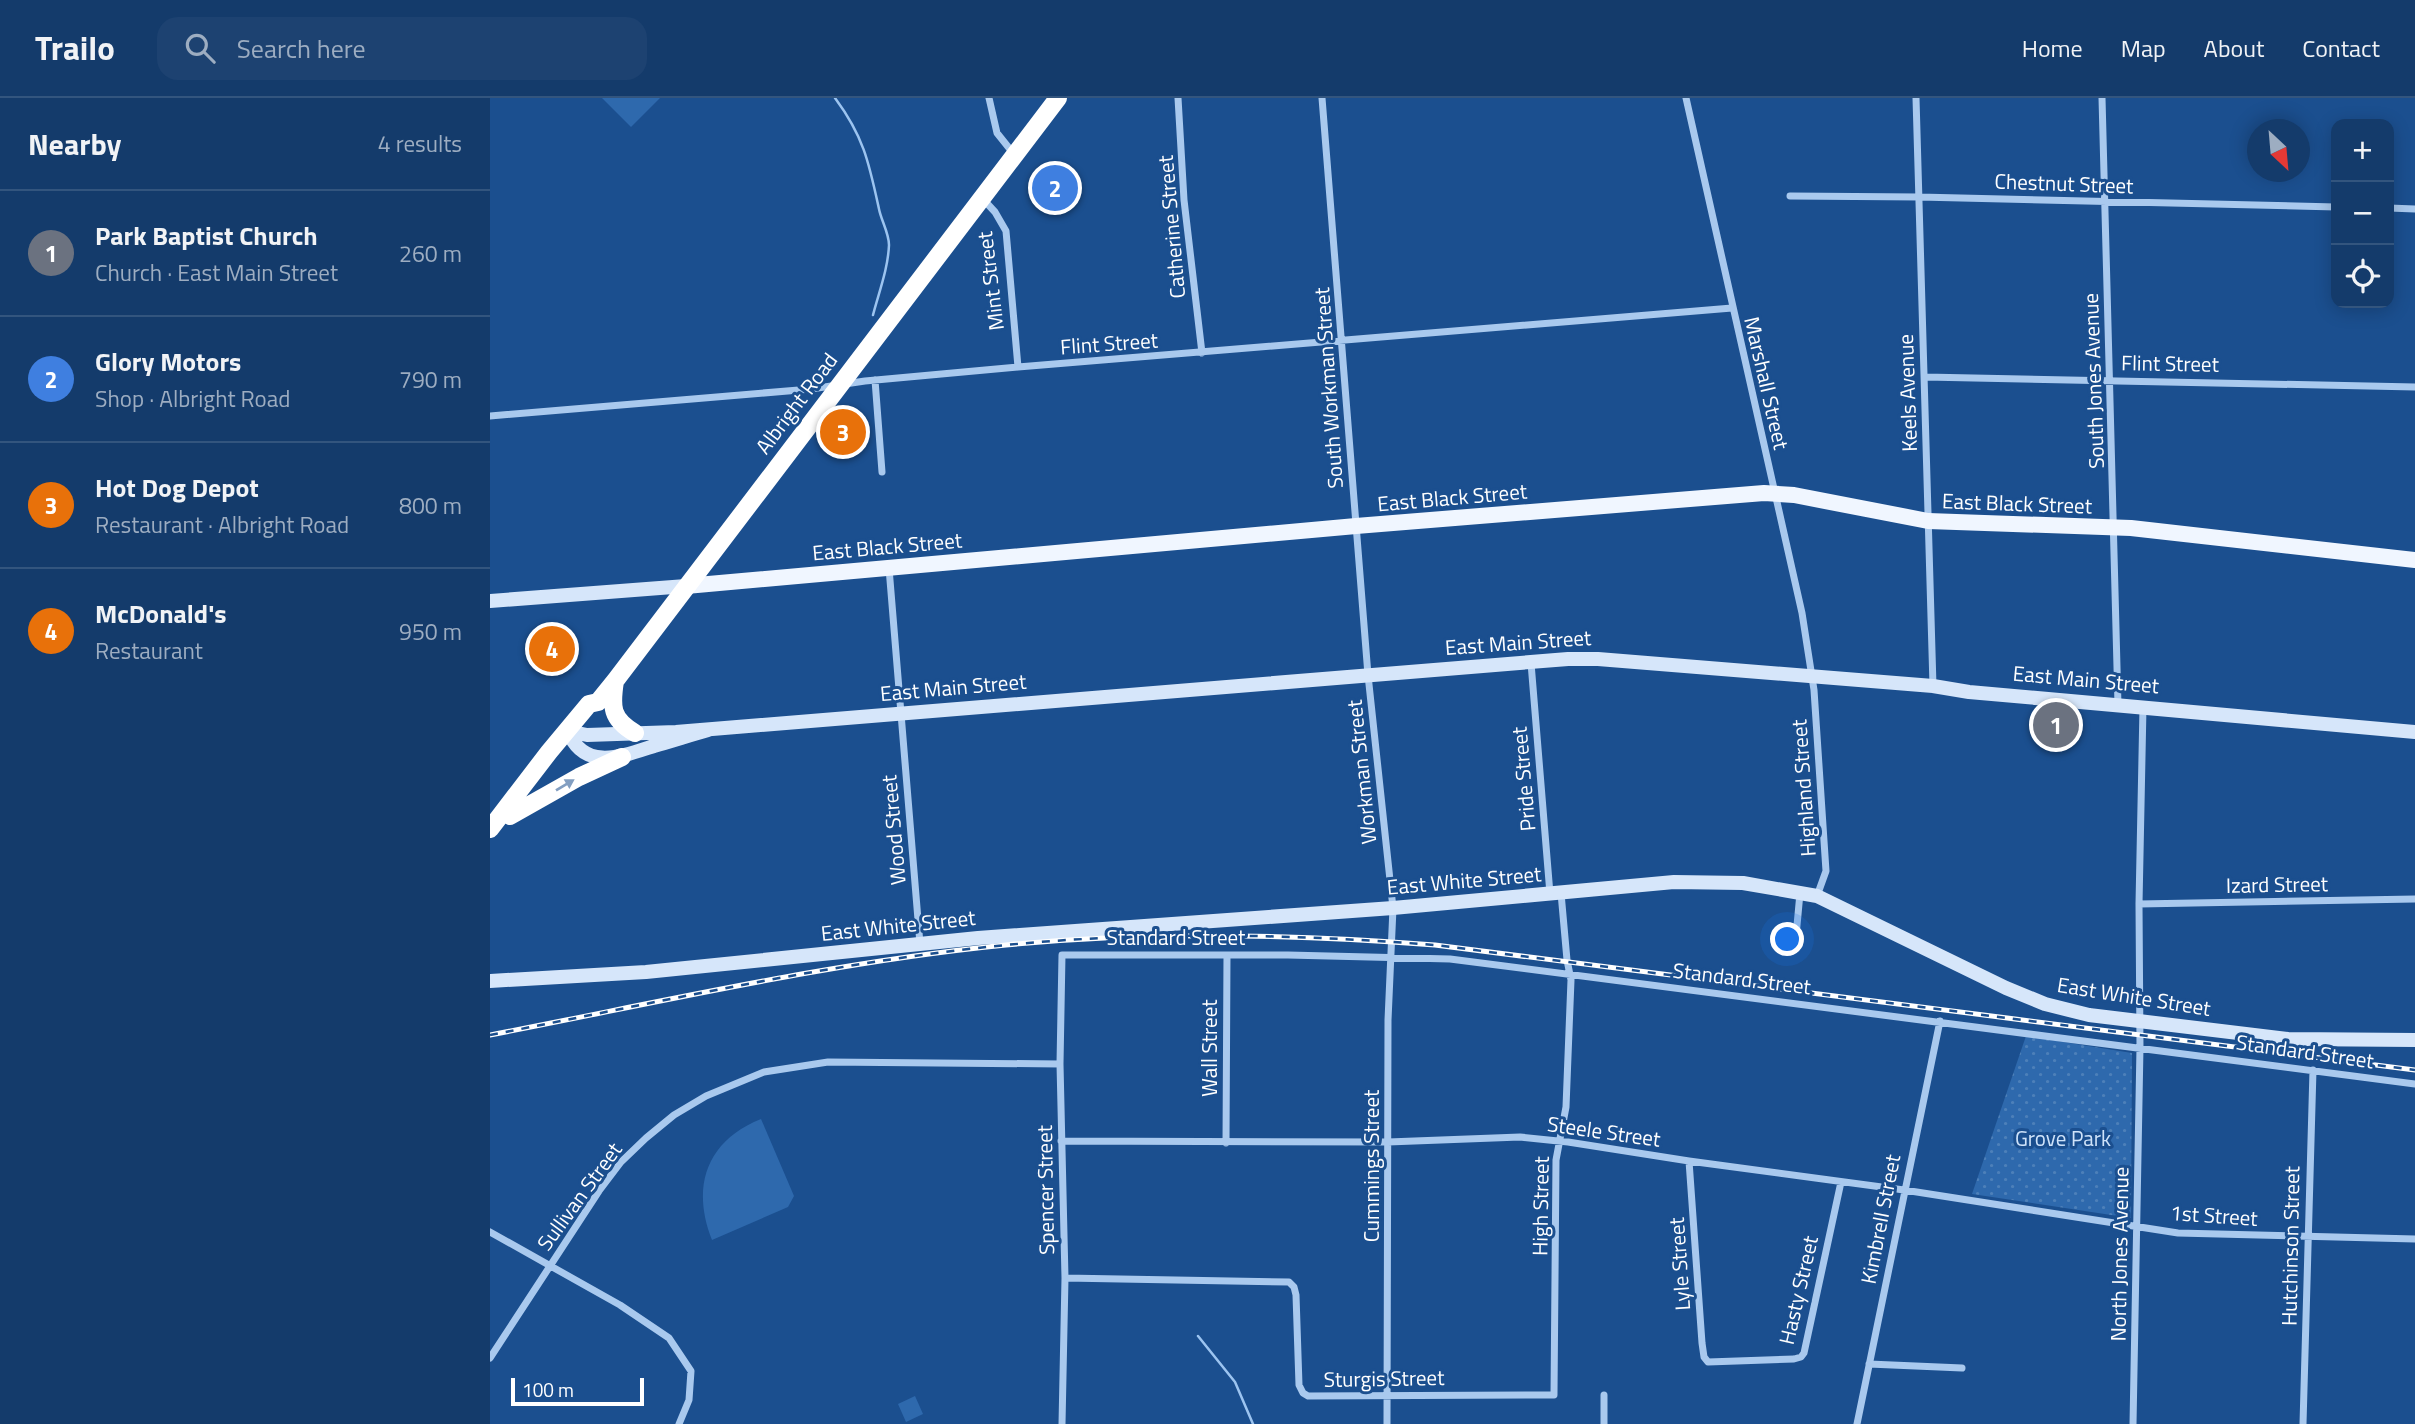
<!DOCTYPE html>
<html lang="en">
<head>
<meta charset="utf-8">
<style>
  :root { --surface:#143b6b; --page:#1d4271; --text:#f1f3f6; --muted:#9dadc1; --line:#33557e; --accent:#ffd166 }
  body { margin:0; font-family:"Titillium Web",sans-serif; background:var(--page); color:var(--text) }
  .controls { position:absolute; right:21px; top:21px; display:grid; overflow:hidden; border-radius:14px; box-shadow:0 4px 18px #0003 }
  .controls button { width:63px; height:63px; display:grid; place-items:center; padding:0; border:0; border-bottom:2px solid var(--line); background:var(--surface); color:var(--text); font:35px sans-serif }
  .compass { position:absolute; left:1757px; top:21px; width:63px; height:63px; border-radius:50%; background:var(--surface); box-shadow:0 4px 18px #0003; rotate:154deg }
  .scale { position:absolute; left:21px; bottom:18px; width:133px; box-sizing:border-box; padding-left:7px; border:4px solid #fff; border-top:0; font-size:19px; line-height:24px; white-space:nowrap; color:#fff; -webkit-text-stroke:5px #1b4f8f; paint-order:stroke }
  .you { position:absolute; left:1298px; top:842px; width:24px; height:24px; margin:-18px; border:5px solid #fff; border-radius:50%; background:#1a73e8; box-shadow:0 0 0 10px #1a73e833 }
  .badge { display:grid; place-items:center; width:46px; height:46px; border-radius:50%; background:var(--accent); color:#fff; font-size:23px; font-weight:700 }
  .pin { position:absolute; translate:-50% -50%; border:4px solid #fff; box-shadow:0 2px 7px #0006 }
  .list { margin:0; padding:0; list-style:none }
  h2 { display:flex; justify-content:space-between; align-items:center; height:91px; margin:0; padding:0 28px; font-size:30px }
  h2 small { font-size:23px; font-weight:400; color:var(--muted) }
  .list li { display:grid; grid-template-columns:46px 1fr auto; gap:21px; align-items:center; box-sizing:border-box; height:126px; padding:0 28px; border-top:2px solid var(--line) }
  .list b { display:block; font-size:26px; white-space:nowrap }
  .list p { margin:0; font-size:23px; white-space:nowrap; color:var(--muted) }
  .list em { font-size:23px; font-style:normal; color:var(--muted) }
  .icon { flex:none; width:38px; height:38px; fill:none; stroke:currentColor; stroke-width:2; stroke-linecap:round; stroke-linejoin:round }
  .map { position:relative; flex:none; width:1925px; height:1326px; overflow:hidden }
  header { display:flex; align-items:center; gap:42px; box-sizing:border-box; height:98px; padding:0 35px; background:var(--surface); border-bottom:2px solid var(--line) }
  header strong { font-size:33px }
  nav { display:flex; gap:38px; margin-inline-start:auto; font-size:24px }
  .search { width:490px; height:63px; background:var(--page); display:flex; align-items:center; gap:18px; box-sizing:border-box; padding:0 24px; border-radius:21px; color:var(--muted); font-size:26px }
  main { display:flex }
  aside { flex:1; background:var(--surface) }
  .map>svg:first-child { display:block }
</style>
</head>
<body>
<header>
<strong>Trailo</strong>
<div class="search"><svg class="icon" aria-label="search" viewBox="0 0 24 24"><circle cx="10" cy="10" r="6"/><path d="M15 15l6 6"/></svg>Search here</div>
<nav><a>Home</a><a>Map</a><a>About</a><a>Contact</a></nav>
</header>
<main>
<aside>
<h2>Nearby<small>4 results</small></h2>
<ul class="list">
<li><span class="badge" style="background:#6b7280">1</span><div><b>Park Baptist Church</b><p>Church · East Main Street</p></div><em>260 m</em></li>
<li><span class="badge" style="background:#3f7fe0">2</span><div><b>Glory Motors</b><p>Shop · Albright Road</p></div><em>790 m</em></li>
<li><span class="badge" style="background:#e8710a">3</span><div><b>Hot Dog Depot</b><p>Restaurant · Albright Road</p></div><em>800 m</em></li>
<li><span class="badge" style="background:#e8710a">4</span><div><b>McDonald's</b><p>Restaurant</p></div><em>950 m</em></li>
</ul>
</aside>
<div class="map">
<svg width="1925" height="1326" viewBox="0 0 1925 1326">
  <defs>
    <pattern id="park-dots" width="8" height="8" patternUnits="userSpaceOnUse" patternTransform="scale(1.75)"><rect width="8" height="8" fill="#2e69ad"/><path d="M2 2h.1M6 6h.1" fill="none" stroke="#4d80b9" stroke-width="1.8" stroke-linecap="round"/></pattern>
  </defs>
  <rect width="100%" height="100%" fill="#1b4f8f"/>
  <path fill="url(#park-dots)" d="M1536 938 1642 955 1641 1120 1482 1096Z"/>
  <path fill="#2e69ad" d="M112 0H170L141 29Z
    M271 1021 304 1098 298 1109 222 1142C201 1089 216 1043 271 1021Z
    M425 1298 433 1316 416 1324 408 1306Z"/>
  <g fill="none" stroke-linecap="round" stroke-linejoin="round">
    <path stroke="#9cc4f0" stroke-width="2.5" d="M345 0C374 39 379 65 389 111 391 122 399 135 399 147 398 171 389 194 383 217
      M708 1238 745 1284 763 1326"/>
    <path stroke="#a9c9ee" stroke-width="7" d="M499 0 507 35 523 55
      M688 0 694 102 712 255
      M832 0 878 577 903 810 898 922 897 1326
      M1196 0 1312 515 1324 592 1336 773 1327 798
      M1426 0 1443 588
      M1612 0 1628 607
      M1300 98 1429 99 1846 109
      M492 100 505 114 516 133 528 269
      M1899 110 1925 111
      M1435 279 1925 289
      M385 282 392 374
      M0 318 321 291 375 283 528 269 1242 210
      M399 470 430 846
      M1041 565 1060 796
      M1649 806 1925 801
      M1305 849 1310 795
      M571 1043 898 1044 1030 1039 1078 1044 1199 1063 1414 1092 1688 1135 1925 1141
      M736 1045 737 857
      M1199 1063 1212 1245 1214 1259 1218 1264 1304 1261 1311 1259 1314 1255 1351 1084
      M0 1134 130 1207 179 1240 201 1273 199 1302 189 1326
      M575 1180 799 1184 804 1189 806 1197 809 1287 813 1295 818 1298 1064 1297 1066 1062 1076 1009 1081 882 1077 862 1071 795
      M0 1260 109 1093 131 1064 156 1040 184 1017 216 998 274 974 338 964 570 966
      M1379 1266 1472 1270
      M572 1326 575 1180 570 966 572 857H798L960 861 1925 986
      M1114 1326V1297
      M1367 1326 1450 923
      M1643 1326 1650 949 1649 806 1653 609
      M1813 1326 1823 972"/>
    <path stroke="#d6e6fa" stroke-width="14" d="M0 503 196 488
      M218 632C200 637 182 643 164 648 133 658 94 674 78 633L97 637 186 634 1078 561H1108L1443 588 1479 594 1925 634
      M0 883 156 874 488 840 903 810 1184 784 1253 785 1327 798 1516 890 1555 906 1599 917 1798 941 1925 942"/>
    <path stroke="#f0f6ff" stroke-width="16" d="M196 488 866 428 1274 395 1304 397 1438 423 1641 430 1925 462"/>
    <path stroke="#fff" stroke-width="18" d="M125 583C121 609 121 621 145 635
      M20 718 89 679 132 659
      M0 731 59 654 99 606 108 604 125 583 568 0"/>
    <defs>
      <path id="rail" d="M0 937C171 904 343 864 516 847 659 833 802 836 945 847L1925 972"/>
    </defs>
    <use href="#rail" stroke="#fff" stroke-width="5"/>
    <use href="#rail" stroke="#1b4f8f" stroke-width="2.5" stroke-dasharray="8" stroke-linecap="butt"/>
  </g>
  <defs><path id="oneway-solid" d="M-6-.8H1V-3.2L6.5 0L1 3.2V.8H-6Z" transform="scale(1.75)"/></defs>
  <use fill="#829ec1" href="#oneway-solid" transform="translate(75 687) rotate(-31)"/>
  <g text-anchor="middle" dominant-baseline="central" stroke-width="6" stroke-linejoin="round" paint-order="stroke">
    <g font-size="21" fill="#fff" stroke="#1b4f8f">
      <text transform="translate(1574 85) rotate(2)">Chestnut Street</text>
      <text transform="translate(681 129) rotate(-95)">Catherine Street</text>
      <text transform="translate(500 183) rotate(-97)">Mint Street</text>
      <text transform="translate(619 245) rotate(-4)">Flint Street</text>
      <text transform="translate(1680 265) rotate(1)">Flint Street</text>
      <text transform="translate(1603 283) rotate(-92)">South Jones Avenue</text>
      <text transform="translate(1277 285) rotate(77)">Marshall Street</text>
      <text transform="translate(838 290) rotate(-94)">South Workman Street</text>
      <text transform="translate(1417 295) rotate(-92)">Keels Avenue</text>
      <text transform="translate(306 305) rotate(-53)">Albright Road</text>
      <text transform="translate(962 399) rotate(-5)">East Black Street</text>
      <text transform="translate(1527 405) rotate(2)">East Black Street</text>
      <text transform="translate(397 448) rotate(-5)">East Black Street</text>
      <text transform="translate(1028 544) rotate(-4)">East Main Street</text>
      <text transform="translate(1596 581) rotate(5)">East Main Street</text>
      <text transform="translate(463 589) rotate(-5)">East Main Street</text>
      <text transform="translate(871 674) rotate(-96)">Workman Street</text>
      <text transform="translate(1033 681) rotate(-95)">Pride Street</text>
      <text transform="translate(1313 690) rotate(-94)">Highland Street</text>
      <text transform="translate(403 732) rotate(-95)">Wood Street</text>
      <text transform="translate(974 782) rotate(-5)">East White Street</text>
      <text transform="translate(1787 786) rotate(-1)">Izard Street</text>
      <text transform="translate(408 827) rotate(-6)">East White Street</text>
      <text x="686" y="839">Standard Street</text>
      <text transform="translate(1252 880) rotate(7)">Standard Street</text>
      <text transform="translate(1644 898) rotate(9)">East White Street</text>
      <text transform="translate(719 950) rotate(-90)">Wall Street</text>
      <text transform="translate(1815 953) rotate(8)">Standard Street</text>
      <text transform="translate(1114 1033) rotate(8)">Steele Street</text>
      <text transform="translate(881 1068) rotate(-90)">Cummings Street</text>
      <text transform="translate(555 1092) rotate(-91)">Spencer Street</text>
      <text transform="translate(89 1098) rotate(-54)">Sullivan Street</text>
      <text transform="translate(1050 1108) rotate(-89)">High Street</text>
      <text transform="translate(1724 1117) rotate(4)">1st Street</text>
      <text transform="translate(1390 1121) rotate(-79)">Kimbrell Street</text>
      <text transform="translate(1800 1148) rotate(-89)">Hutchinson Street</text>
      <text transform="translate(1629 1156) rotate(-89)">North Jones Avenue</text>
      <text transform="translate(1189 1166) rotate(-94)">Lyle Street</text>
      <text transform="translate(1308 1192) rotate(-77)">Hasty Street</text>
      <text transform="translate(894 1280) rotate(-1)">Sturgis Street</text>
    </g>
    <g font-size="21" fill="#cfe3fa" stroke="#1b4f8f">
      <text x="1573" y="1040">Grove Park</text>
    </g>
  </g>
</svg>
<div class="controls">
<button>+</button>
<button>−</button>
<button><svg class="icon" aria-label="locate" viewBox="0 0 24 24"><circle cx="12" cy="12" r="6"/><path d="M12 2v4M12 18v4M2 12h4M18 12h4"/></svg></button>
</div>
<svg class="compass" viewBox="-18 -18 36 36"><path d="M0-13l5 13h-10z" fill="#e53935"/><path d="M0 13l5-13h-10z" fill="#9dadc1"/></svg>
<div class="scale">100 m</div>
<div class="you"></div>
<div class="pin badge" style="left:1566px;top:627px;background:#6b7280">1</div>
<div class="pin badge" style="left:565px;top:90px;background:#3f7fe0">2</div>
<div class="pin badge" style="left:353px;top:334px;background:#e8710a">3</div>
<div class="pin badge" style="left:62px;top:551px;background:#e8710a">4</div>
</div>
</main>
</body>
</html>
